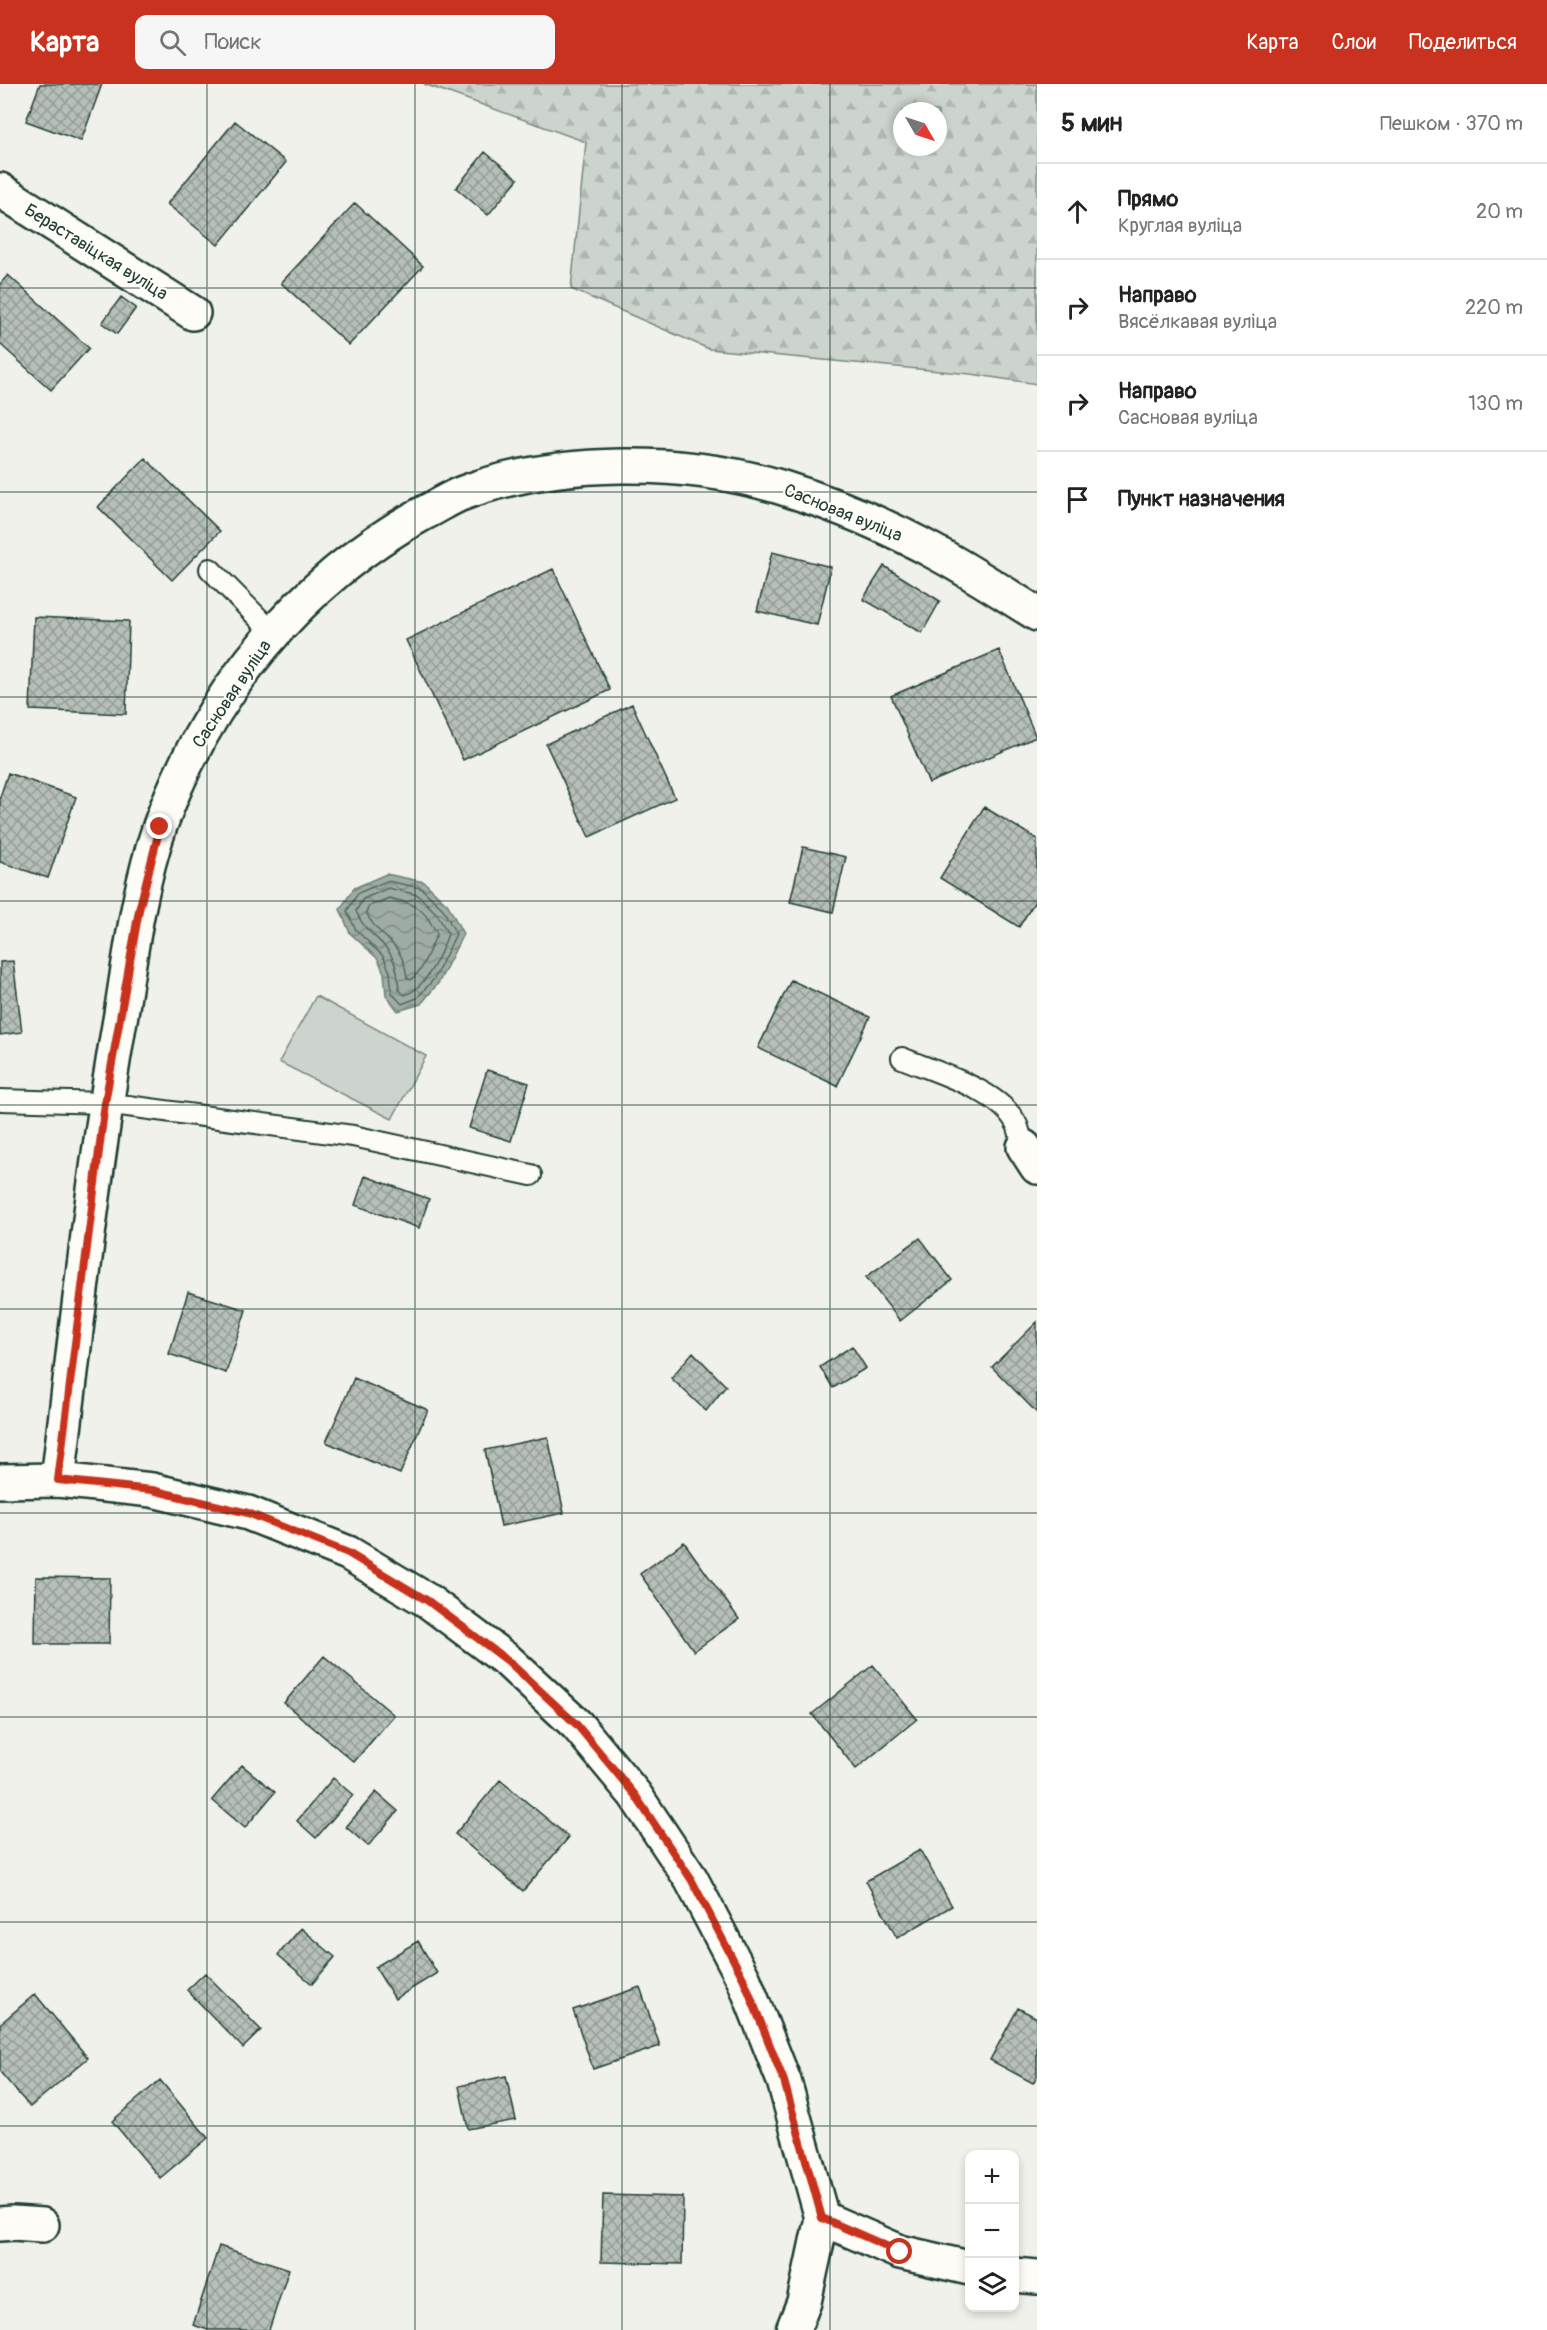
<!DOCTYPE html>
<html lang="ru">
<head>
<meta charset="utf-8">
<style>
  :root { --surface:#fff; --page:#f6f6f6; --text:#222; --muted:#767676; --line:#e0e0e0; --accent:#c8321e }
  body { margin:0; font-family:Pangolin,sans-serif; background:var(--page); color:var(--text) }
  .controls { position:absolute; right:18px; bottom:18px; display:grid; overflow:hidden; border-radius:12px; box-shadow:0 3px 9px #0003 }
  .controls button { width:54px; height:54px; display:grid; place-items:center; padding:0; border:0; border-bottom:2px solid var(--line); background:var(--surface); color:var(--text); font:30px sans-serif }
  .compass { position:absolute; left:893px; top:18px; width:54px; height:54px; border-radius:50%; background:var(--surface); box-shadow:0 3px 9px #0003; rotate:129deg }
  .stop { position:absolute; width:18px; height:18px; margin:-14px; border:4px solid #c8321e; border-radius:50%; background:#fff }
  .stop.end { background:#c8321e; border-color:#fff; box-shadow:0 2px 6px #0008 }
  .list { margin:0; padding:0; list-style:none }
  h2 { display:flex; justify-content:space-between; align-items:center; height:78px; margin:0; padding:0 24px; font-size:26px }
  h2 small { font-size:20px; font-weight:400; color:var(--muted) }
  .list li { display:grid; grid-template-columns:39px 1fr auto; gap:18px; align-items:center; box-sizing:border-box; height:96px; padding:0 24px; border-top:2px solid var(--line) }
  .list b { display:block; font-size:22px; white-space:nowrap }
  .list p { margin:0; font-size:20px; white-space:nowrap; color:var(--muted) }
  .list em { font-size:20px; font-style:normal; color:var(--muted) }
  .icon { flex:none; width:33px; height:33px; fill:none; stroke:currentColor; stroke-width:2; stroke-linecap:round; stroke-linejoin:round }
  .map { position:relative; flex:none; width:1037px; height:2246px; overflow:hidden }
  header { display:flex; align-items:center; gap:36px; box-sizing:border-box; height:84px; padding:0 30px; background:var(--accent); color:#fff }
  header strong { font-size:28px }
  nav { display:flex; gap:33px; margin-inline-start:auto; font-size:21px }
  .search { width:420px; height:54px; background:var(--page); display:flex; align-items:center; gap:15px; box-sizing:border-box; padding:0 21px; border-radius:12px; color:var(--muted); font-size:22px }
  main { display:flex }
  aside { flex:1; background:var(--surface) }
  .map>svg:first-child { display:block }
</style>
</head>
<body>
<header>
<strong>Карта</strong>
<div class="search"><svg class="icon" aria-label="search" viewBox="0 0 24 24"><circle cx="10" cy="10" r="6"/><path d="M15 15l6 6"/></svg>Поиск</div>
<nav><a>Карта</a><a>Слои</a><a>Поделиться</a></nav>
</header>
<main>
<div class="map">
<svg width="1037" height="2246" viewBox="0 0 1037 2246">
  <defs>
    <pattern id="forest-firs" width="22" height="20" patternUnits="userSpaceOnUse" patternTransform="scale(1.5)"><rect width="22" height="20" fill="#cdd3cd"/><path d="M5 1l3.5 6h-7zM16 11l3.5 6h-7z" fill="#b0b6b1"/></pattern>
    <pattern id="water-waves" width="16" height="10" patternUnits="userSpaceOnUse" patternTransform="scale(1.5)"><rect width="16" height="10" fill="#9faca4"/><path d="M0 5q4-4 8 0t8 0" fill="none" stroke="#818d86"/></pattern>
    <pattern id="building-cross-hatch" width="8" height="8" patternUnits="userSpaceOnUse" patternTransform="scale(1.5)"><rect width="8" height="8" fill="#b6bfb8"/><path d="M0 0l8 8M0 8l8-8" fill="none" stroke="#939c96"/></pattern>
  </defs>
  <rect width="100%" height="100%" fill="#f0f1eb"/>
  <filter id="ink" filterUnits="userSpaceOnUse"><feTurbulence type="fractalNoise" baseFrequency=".0167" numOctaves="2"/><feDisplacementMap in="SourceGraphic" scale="12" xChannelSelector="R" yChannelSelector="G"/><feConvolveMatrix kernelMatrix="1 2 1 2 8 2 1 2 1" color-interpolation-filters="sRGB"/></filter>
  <g filter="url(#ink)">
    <path fill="url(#forest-firs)" stroke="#768880" stroke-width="1.5" fill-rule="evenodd" d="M424 0H1037V300L971 290 709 265 571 205 586 58ZM902 27H938V63H902Z"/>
    <path fill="#cdd3cd" stroke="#768880" stroke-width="1.5" d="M316 912 426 972 392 1035 279 978Z"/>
    <path fill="url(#water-waves)" stroke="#6c8077" stroke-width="1.5" d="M386 790 424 798 448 821 463 850 439 898 421 920 398 927 386 911 384 889 378 875 350 849 340 825 354 804Z"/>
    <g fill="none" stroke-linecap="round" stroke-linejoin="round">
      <path stroke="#526961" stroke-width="1.5" d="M387 797 421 804 443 825 456 850 434 895 417 914 402 920 392 909 390 888 383 872 356 846 347 827 358 809Z
        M388 804 418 811 437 830 448 850C441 870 426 904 405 911L399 906C398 893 397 880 389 868 378 852 364 848 356 827L363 815Z
        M389 814C417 820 424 824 437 850L421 885 411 896 407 894C403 855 378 856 366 828L369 822Z"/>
    </g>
    <path fill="url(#building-cross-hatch)" stroke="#1f3d34" stroke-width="1.5" d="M40 0H102L81 57 26 37Z
      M235 37 286 78 218 161 167 120Z
      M485 68 518 95 488 131 456 104Z
      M355 119 423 182 349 261 281 199Z
      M8 191 89 264 51 306 0 260V200Z
      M121 213 136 224 117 250 102 239Z
      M145 374 220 447 172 496 98 423Z
      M772 468 831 483 817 541 757 527Z
      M884 482 940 517 922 549 863 515Z
      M553 485 610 606 463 676 406 556Z
      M34 533 129 537 126 630 30 626Z
      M999 566 1036 653 929 699 891 612Z
      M632 620 675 714 589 753 546 660Z
      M8 689 76 713 48 794 0 778V713Z
      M984 723 1037 755V814L1019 843 940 794Z
      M803 763 846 773 833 828 790 818Z
      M13 877 22 948 0 951V878Z
      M791 896 870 933 837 1002 758 964Z
      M487 986 529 999 511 1057 469 1044Z
      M365 1092 429 1115 419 1144 355 1121Z
      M920 1154 952 1196 900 1237 866 1193Z
      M188 1208 246 1226 226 1289 169 1270Z
      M1037 1238V1329L992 1283Z
      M852 1262 866 1284 833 1304 820 1283Z
      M693 1268 726 1302 706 1327 671 1294Z
      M354 1294 428 1326 400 1390 326 1358Z
      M548 1353 564 1429 501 1442 485 1366Z
      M684 1458 739 1535 694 1567 640 1490Z
      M36 1493 110 1494 109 1560H35Z
      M324 1572 394 1631 354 1678 284 1619Z
      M873 1581 917 1635 856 1685 812 1630Z
      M242 1681 275 1708 245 1744 212 1716Z
      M333 1694 353 1711 316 1754 297 1737Z
      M500 1696 569 1753 523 1807 455 1750Z
      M376 1708 398 1727 368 1762 346 1743Z
      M920 1766 952 1822 897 1854 866 1797Z
      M301 1844 335 1873 312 1900 278 1871Z
      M418 1857 437 1889 395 1915 375 1883Z
      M205 1889 261 1946 243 1964 187 1906Z
      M640 1903 660 1962 593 1985 573 1926Z
      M35 1910 88 1974 30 2023 0 1988V1940Z
      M1018 1924 1037 1934V1992L1033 1999 990 1976Z
      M506 1992 516 2036 468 2045 459 2002Z
      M160 1996 208 2054 160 2094 112 2037Z
      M603 2111 683 2113 682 2180 601 2178Z
      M219 2162 289 2185 269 2246H208L193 2241Z"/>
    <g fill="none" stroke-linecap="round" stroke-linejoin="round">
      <defs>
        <path id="lane" d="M210 485 273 549
          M902 974C935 988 1001 1006 1017 1041 1020 1048 1021 1056 1024 1063
          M0 1016 105 1019 353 1052 531 1091"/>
        <path id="street" d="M0 106 193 229
          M1024 1063 1037 1083
          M58 1396C77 1240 94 1084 121 930 131 867 139 802 160 742 206 612 302 494 424 429 437 423 449 414 463 409 557 374 684 374 780 403 835 420 890 443 940 471 973 489 1005 510 1037 530
          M0 2140 13 2139 42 2141
          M793 2246 804 2218 822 2134"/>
        <path id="secondary" d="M0 1397 58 1396 152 1406 248 1429 348 1469 428 1517 508 1577 577 1641 635 1711 691 1795 744 1896 784 1997 822 2134 900 2168 969 2184
          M1014 2191 1037 2193"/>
      </defs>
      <use href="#lane" stroke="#1f3d34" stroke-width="24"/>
      <use href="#street" stroke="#1f3d34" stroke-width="38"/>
      <use href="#secondary" stroke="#1f3d34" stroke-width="38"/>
      <use href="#lane" stroke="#fdfcf7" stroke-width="20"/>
      <use href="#street" stroke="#fdfcf7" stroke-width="33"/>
      <use href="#secondary" stroke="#fdfcf7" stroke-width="33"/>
    </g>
  </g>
  <g fill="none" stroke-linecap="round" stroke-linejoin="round" filter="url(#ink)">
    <path stroke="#c8321e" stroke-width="8" d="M160 743 139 826 105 1019 58 1396 152 1406 248 1429 348 1469 428 1517 508 1577 577 1641 635 1711 691 1795 744 1896 784 1997 822 2134 900 2168"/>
  </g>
  <path fill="none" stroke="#1f3d34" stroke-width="1.5" stroke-opacity="0.55" d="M207 0V2246M415 0V2246M622 0V2246M830 0V2246M0 204H1037M0 408H1037M0 613H1037M0 817H1037M0 1021H1037M0 1225H1037M0 1429H1037M0 1633H1037M0 1838H1037M0 2042H1037"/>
  <g text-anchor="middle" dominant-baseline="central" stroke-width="4.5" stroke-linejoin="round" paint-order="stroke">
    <g font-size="18" fill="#1f3d34" stroke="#fdfcf7">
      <text transform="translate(96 168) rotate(32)">Бераставіцкая вуліца</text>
      <text transform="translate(843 429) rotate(22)">Сасновая вуліца</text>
      <text transform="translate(232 610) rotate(-56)">Сасновая вуліца</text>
    </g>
  </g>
</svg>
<div class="controls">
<button>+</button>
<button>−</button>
<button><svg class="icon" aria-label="layers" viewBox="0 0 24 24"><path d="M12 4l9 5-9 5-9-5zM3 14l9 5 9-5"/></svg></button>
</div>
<svg class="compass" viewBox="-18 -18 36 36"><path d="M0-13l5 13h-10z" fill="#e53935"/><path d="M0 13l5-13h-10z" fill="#767676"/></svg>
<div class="stop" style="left:900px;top:2168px"></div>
<div class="stop end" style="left:160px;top:743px"></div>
</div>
<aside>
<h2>5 мин<small>Пешком · 370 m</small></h2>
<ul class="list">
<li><svg class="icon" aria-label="ahead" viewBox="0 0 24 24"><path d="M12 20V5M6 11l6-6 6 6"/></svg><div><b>Прямо</b><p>Круглая вуліца</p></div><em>20 m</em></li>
<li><svg class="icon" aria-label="right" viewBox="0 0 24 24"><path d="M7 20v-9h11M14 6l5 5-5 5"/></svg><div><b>Направо</b><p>Вясёлкавая вуліца</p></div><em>220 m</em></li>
<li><svg class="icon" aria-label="right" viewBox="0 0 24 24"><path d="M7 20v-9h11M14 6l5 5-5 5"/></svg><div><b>Направо</b><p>Сасновая вуліца</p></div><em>130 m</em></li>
<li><svg class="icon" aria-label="arrive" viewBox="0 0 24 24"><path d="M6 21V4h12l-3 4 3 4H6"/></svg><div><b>Пункт назначения</b></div></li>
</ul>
</aside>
</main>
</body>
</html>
